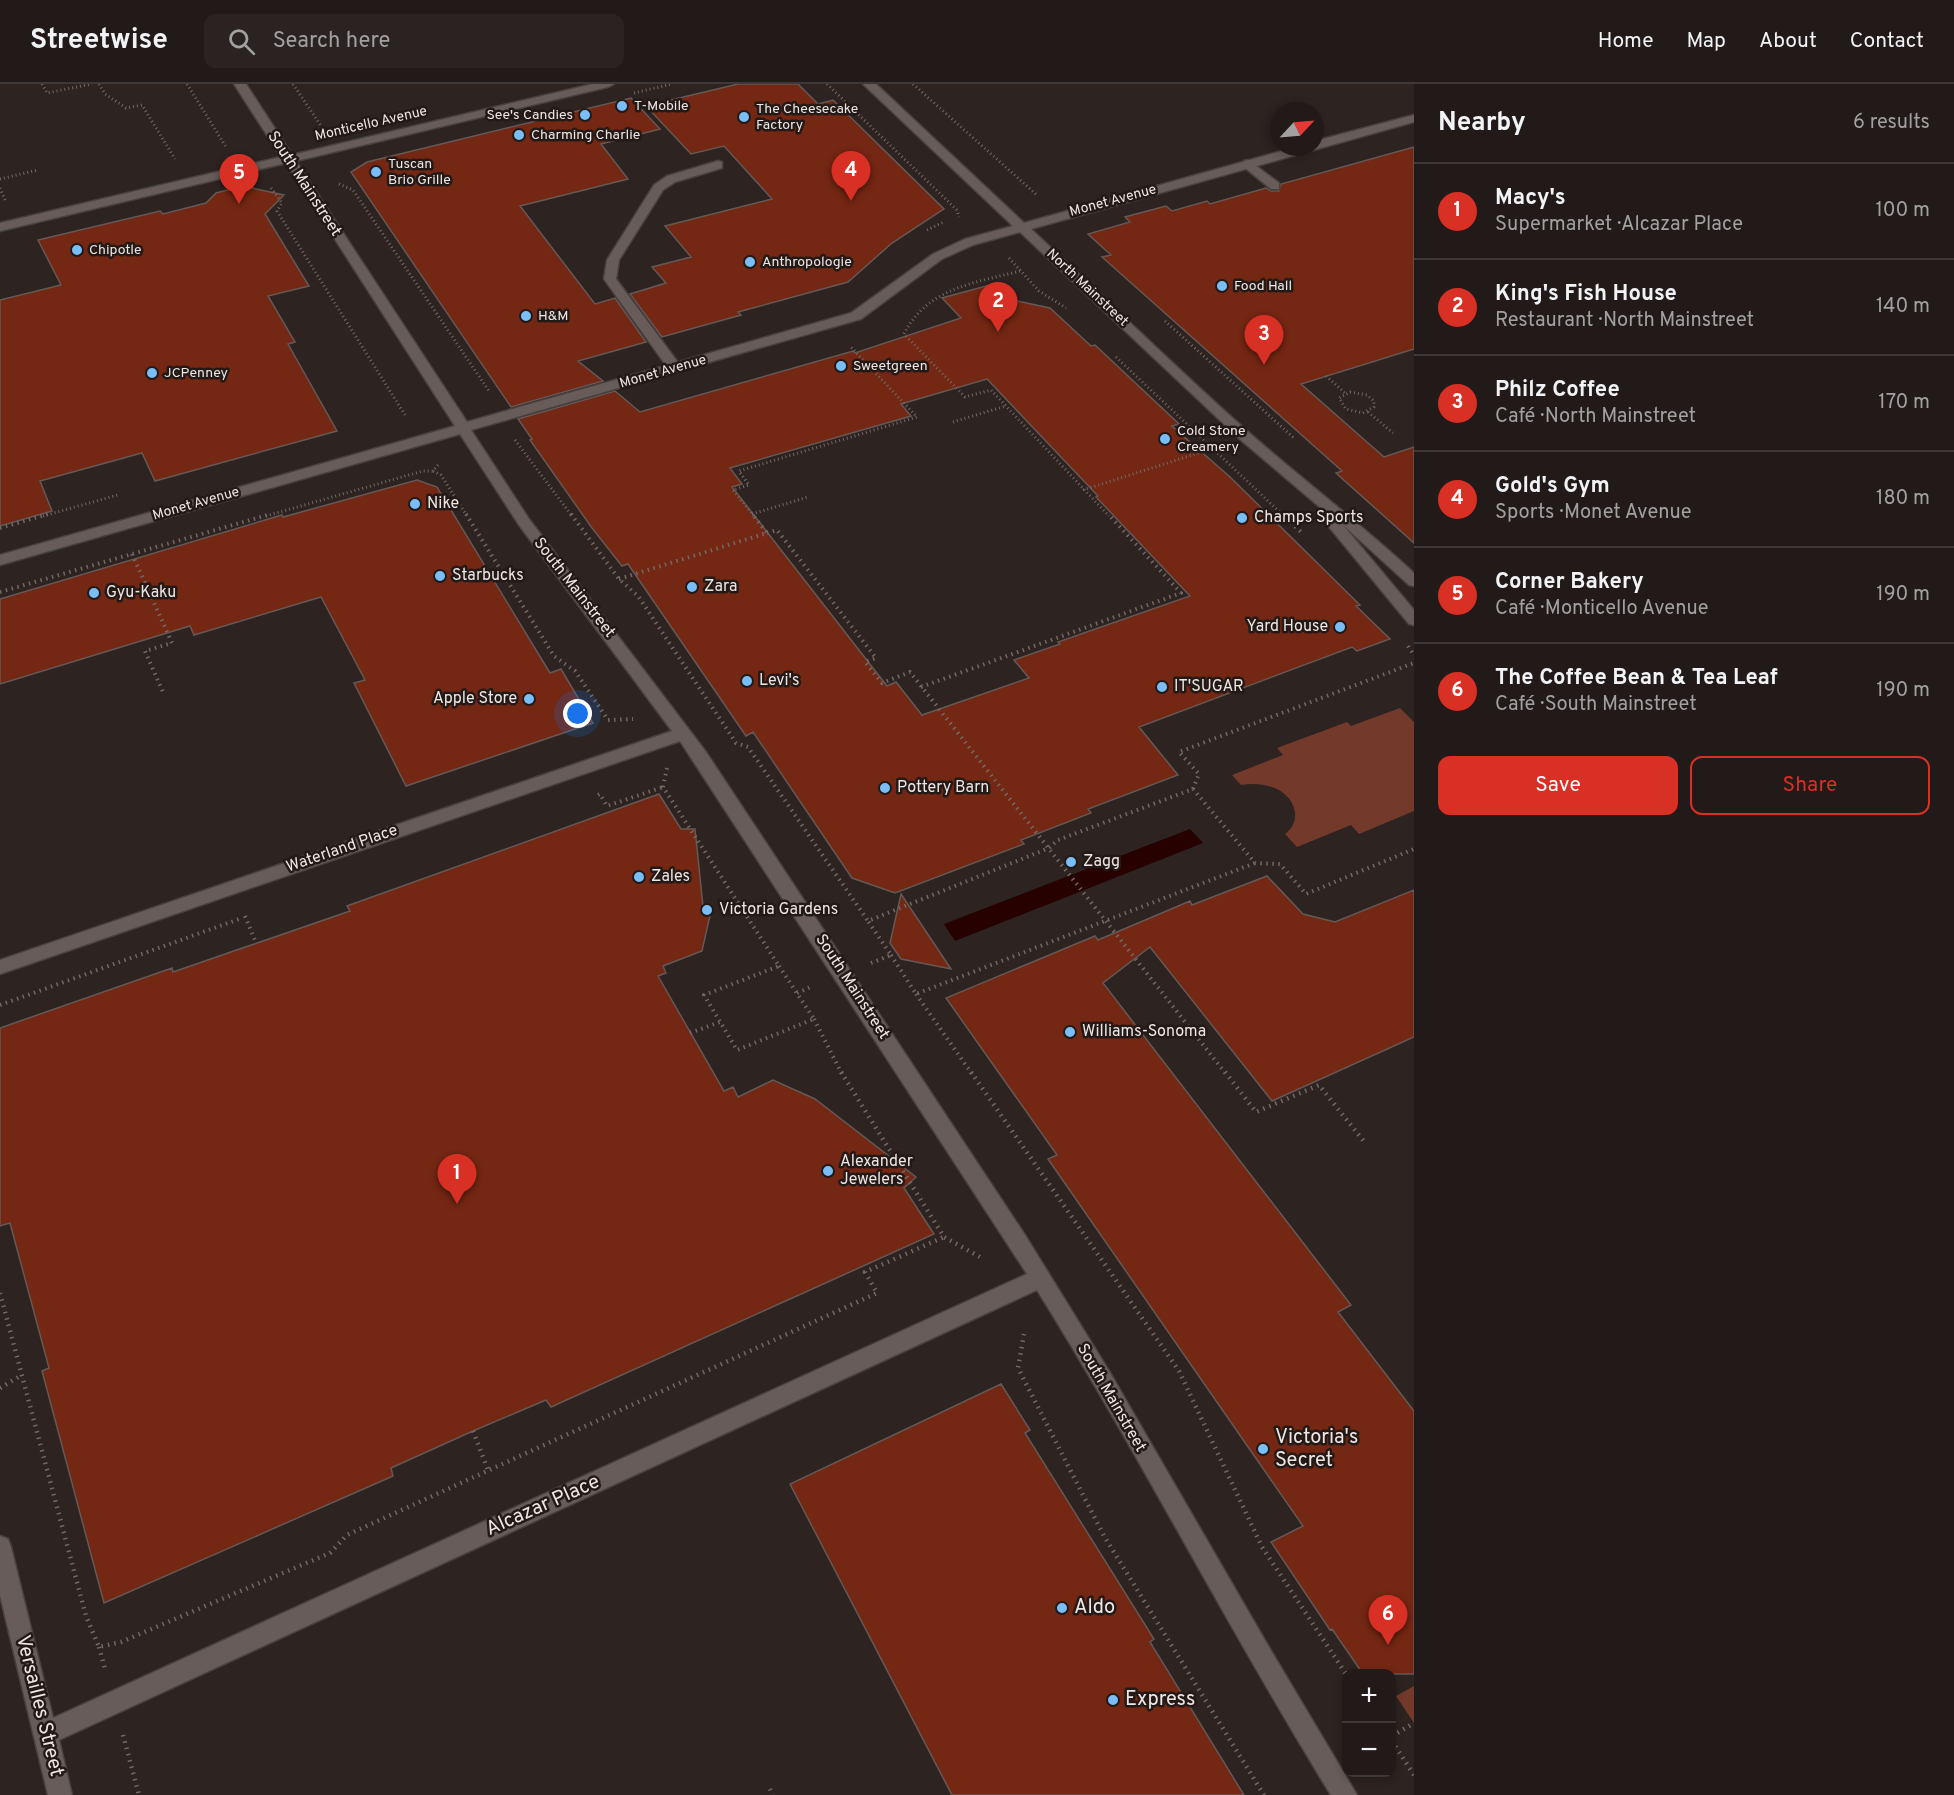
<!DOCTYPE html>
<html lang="en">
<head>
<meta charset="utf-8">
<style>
  :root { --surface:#221a19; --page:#2a2322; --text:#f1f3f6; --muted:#a2a1a2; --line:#3f3838; --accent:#d93025 }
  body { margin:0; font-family:Overpass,sans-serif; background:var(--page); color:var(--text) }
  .controls { position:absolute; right:18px; bottom:18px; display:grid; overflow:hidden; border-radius:12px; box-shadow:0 3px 9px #0003 }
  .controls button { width:54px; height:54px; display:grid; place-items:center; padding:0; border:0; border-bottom:2px solid var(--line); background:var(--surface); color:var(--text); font:30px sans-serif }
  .compass { position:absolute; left:1270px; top:18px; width:54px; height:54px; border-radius:50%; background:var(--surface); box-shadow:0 3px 9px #0003; rotate:64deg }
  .you { position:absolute; left:578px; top:630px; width:21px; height:21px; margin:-15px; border:4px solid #fff; border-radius:50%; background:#1a73e8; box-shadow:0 0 0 9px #1a73e833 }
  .badge { display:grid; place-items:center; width:39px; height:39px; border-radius:50%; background:var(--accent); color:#fff; font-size:20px; font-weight:700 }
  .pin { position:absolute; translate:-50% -50px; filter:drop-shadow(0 2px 3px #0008) }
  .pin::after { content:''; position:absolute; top:32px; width:21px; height:18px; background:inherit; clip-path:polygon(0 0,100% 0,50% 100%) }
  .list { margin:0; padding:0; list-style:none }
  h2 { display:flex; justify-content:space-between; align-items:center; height:78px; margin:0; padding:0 24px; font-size:26px }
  h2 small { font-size:20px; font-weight:400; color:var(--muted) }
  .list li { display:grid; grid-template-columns:39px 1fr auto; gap:18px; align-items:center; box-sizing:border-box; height:96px; padding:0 24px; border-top:2px solid var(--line) }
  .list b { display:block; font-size:22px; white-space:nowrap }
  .list p { margin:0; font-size:20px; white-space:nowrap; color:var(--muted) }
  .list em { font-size:20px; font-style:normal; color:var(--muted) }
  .actions { display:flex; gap:12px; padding:18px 24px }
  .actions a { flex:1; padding:14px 0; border:2px solid var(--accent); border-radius:12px; text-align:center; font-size:21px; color:var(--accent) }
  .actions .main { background:var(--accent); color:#fff }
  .icon { flex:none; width:33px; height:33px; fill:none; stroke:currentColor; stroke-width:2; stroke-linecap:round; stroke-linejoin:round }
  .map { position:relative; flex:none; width:1414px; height:1711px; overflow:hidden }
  header { display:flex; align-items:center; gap:36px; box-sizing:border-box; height:84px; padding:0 30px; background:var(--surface); border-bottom:2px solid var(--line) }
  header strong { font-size:28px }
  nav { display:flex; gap:33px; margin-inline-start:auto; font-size:21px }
  .search { width:420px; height:54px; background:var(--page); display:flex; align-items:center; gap:15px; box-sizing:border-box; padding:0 21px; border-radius:12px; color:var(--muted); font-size:22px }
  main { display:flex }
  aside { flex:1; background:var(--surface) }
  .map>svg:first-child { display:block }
</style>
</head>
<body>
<header>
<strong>Streetwise</strong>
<div class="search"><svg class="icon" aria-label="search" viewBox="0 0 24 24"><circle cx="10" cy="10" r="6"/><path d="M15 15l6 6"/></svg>Search here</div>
<nav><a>Home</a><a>Map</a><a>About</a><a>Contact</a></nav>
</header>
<main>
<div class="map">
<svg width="1414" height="1711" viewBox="0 0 1414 1711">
  <rect width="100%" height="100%" fill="#2d2321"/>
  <path fill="#733a2c" d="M1400 624 1414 638V727L1359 750 1351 741 1297 763 1285 750C1304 736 1294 712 1275 704 1264 700 1253 699 1241 701L1232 691 1283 671 1277 664 1347 638 1351 642Z
    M1414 1602V1639L1396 1612Z"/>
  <path fill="#260100" d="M1190 745 1203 759 955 857 944 840Z"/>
  <path fill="#742713" stroke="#645956" stroke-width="1.5" fill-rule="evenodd" d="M738 0H798L818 20 833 16 944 125 892 159 848 198 738 228 741 231 662 253 630 210 666 199 652 183 691 173 665 142 772 115 724 62 691 70 646 22Z
    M631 14 660 45 601 60 628 95 520 122 595 220 615 214 646 258 578 277 603 297 511 323 351 88 367 78Z
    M1414 63V265L1301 300 1384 373 1414 363V459L1336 389 1342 387 1102 173 1111 171 1088 150 1130 138 1125 133 1166 122 1172 127 1207 117 1210 120 1266 104 1271 107H1279L1281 100Z
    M243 102 284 111 265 130 309 202 268 212 295 258 288 260 337 347 155 397 142 369 40 397 52 427 0 442V216L61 201 38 156 160 127 163 130 206 119 216 109Z
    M997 199 1013 216 1050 224 1091 262 1095 261 1179 340 1172 342 1230 393 1360 521 1356 522 1390 555 1357 567 1352 563 1139 643 1178 691 1088 725 1091 729 1021 756 1024 760 895 809 852 794 753 648 746 652 628 480 622 482 592 444 530 356 532 355 518 335 615 307 640 328 853 267 855 269 961 234 942 214ZM987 295 1098 412 1096 413 1190 512 1058 558 1060 560 1014 576 1029 594 922 631 896 598 887 602 732 403 742 400 730 384 911 332 901 320Z
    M417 396 437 403 550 589 561 585 593 639 406 702 354 599 365 596 321 513 194 551 190 542 0 600V515L282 431 283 433Z
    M659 710 681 745H695L703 822 712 823 702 867 663 882 666 889 658 892 724 1007 733 1003 738 1013 773 996 815 1015 916 1093 904 1104 934 1150 551 1323 546 1316 473 1347 391 1384 393 1392 104 1519 42 1287 49 1284 10 1139 0 1142V944L172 884 173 888 350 827 347 822Z
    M1267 792 1303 830 1335 838 1414 806V953L1272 1017 1150 863 1103 899 1351 1221 1338 1228 1414 1327V1590H1363L1332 1545 1330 1546 1271 1458 1303 1442 1048 1075 1057 1071 946 914 1095 852 1098 856 1190 817 1192 821Z
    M901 810 951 885 901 875 890 859Z
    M1001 1300 1030 1346 1025 1349 1154 1555 1150 1558 1244 1711H952L790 1400Z"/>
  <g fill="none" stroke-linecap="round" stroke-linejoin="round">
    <defs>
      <path id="lane" d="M1248 76 1279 99V105H1271L1244 83V77Z
        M718 77 722 78V84L675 98 663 106 619 176 616 195 682 284 675 288 670 287 604 195 607 176 654 101 667 92Z"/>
      <path id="street" d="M234 0H246L292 71 593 0H614L608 3 296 77 467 338 851 229 933 170 965 155 1013 142 863 0H876L1024 139 1296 63H1315V57L1414 31V38L1031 145C1105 214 1178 286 1254 353 1307 399 1362 441 1414 489V502L1409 501 1343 441 1414 526V541L1409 540 1320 432 1318 429 1322 425 1242 357 1020 148 973 161 942 175 861 235 471 346 529 435 706 668 1025 1151 1109 1287 1270 1565 1357 1711H1331C1228 1545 1140 1371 1037 1206L59 1656 72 1711H48L0 1511V1452L8 1455 11 1463 53 1634 1027 1190 680 657 0 890V876L672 647 519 441 460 350 0 481V471L455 342 286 79 0 147V139L281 73Z"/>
    </defs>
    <use href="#lane" stroke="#49413e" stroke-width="3"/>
    <use href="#street" stroke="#49413e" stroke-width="3"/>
    <path stroke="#726967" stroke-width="3" stroke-dasharray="1 3" stroke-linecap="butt" d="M42 0 47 9 92 0
      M99 0 105 10 126 24 142 21 175 75
      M187 0 226 63
      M293 0 321 42
      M827 0 957 126 959 133
      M913 0 1038 112
      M634 9 672 0
      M0 95 38 86
      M339 100 353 106 489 307
      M0 104 5 116
      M271 104 282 119 277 127 405 331
      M927 146 944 138
      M1009 174 1039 207 1066 224
      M1020 187C974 199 927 204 904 250L965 313 991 306 1109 432
      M1165 237 1295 355
      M1116 273 1284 432
      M1326 292 1345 309
      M1350 308 1367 311 1374 317V323L1363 329 1346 325 1339 314Z
      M1368 328 1393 349
      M953 338 1006 322
      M515 356 572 432
      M438 381 433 387 441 391 467 432
      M1083 406 1211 365
      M752 430 808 413
      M43 432 118 411
      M266 432 423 387H433
      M754 432 733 406 749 401 739 387 917 333 850 262"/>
    <path stroke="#726967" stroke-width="4" stroke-dasharray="1.5 4.5" stroke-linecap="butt" d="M466 430 554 572 575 587 608 636 633 635
      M571 430 619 495 638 512 736 659 748 663 868 837
      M1282 430 1303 450
      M0 444 48 430
      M767 449 777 446 876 574 865 578 882 599 910 588 1226 990
      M132 470 172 559 145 567 163 608
      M619 495 767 449 752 430
      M0 508 271 430
      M1408 562 1414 571
      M921 603 1181 509 1108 430
      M667 684 663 703 779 882
      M1193 705 1199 690 1179 668 1414 579
      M598 711 600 710 607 722 663 703
      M245 832 256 859
      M891 871 916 910 1255 779
      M871 879 891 871 868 837 1049 764 1058 756 1193 705 1255 779 1280 780 1306 810 1414 765
      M779 882 814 935 737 966 704 911Z
      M797 909 813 902
      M916 910 972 990
      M0 921 242 834
      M814 935 842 990
      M690 949 720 938"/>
    <path stroke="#726967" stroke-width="4.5" stroke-dasharray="1.5 5" stroke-linecap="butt" d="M841 988 944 1153 980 1173
      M971 988 1179 1287 1262 1463 1346 1590
      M1225 988 1256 1028 1319 1001 1366 1060
      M0 1209 86 1532 99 1563 121 1558 330 1469 347 1451 877 1209 865 1188 944 1153
      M1024 1250 1018 1284 1104 1452 1264 1711
      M0 1304 22 1291
      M473 1347 488 1386
      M99 1563 105 1585
      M123 1651 139 1711
      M1392 1652 1414 1639
      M1392 1657 1414 1691
      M770 1705 773 1711"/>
    <use href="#lane" fill="#675c59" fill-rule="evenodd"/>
    <use href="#street" fill="#675c59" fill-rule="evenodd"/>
  </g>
  <g fill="#7abef8" stroke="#231a17" stroke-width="2">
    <circle cx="622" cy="22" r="6"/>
    <circle cx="585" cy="31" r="6"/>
    <circle cx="744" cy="33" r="6"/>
    <circle cx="519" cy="51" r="6"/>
    <circle cx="376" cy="88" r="6"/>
    <circle cx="77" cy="166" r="6"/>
    <circle cx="750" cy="178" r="6"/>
    <circle cx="1222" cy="202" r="6"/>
    <circle cx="526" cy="232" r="6"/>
    <circle cx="841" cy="282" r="6"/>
    <circle cx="152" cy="289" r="6"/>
    <circle cx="1165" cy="355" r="6"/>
    <circle cx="415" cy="420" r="6"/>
    <circle cx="1242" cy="434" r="6"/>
    <circle cx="440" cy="492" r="6"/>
    <circle cx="692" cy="503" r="6"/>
    <circle cx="94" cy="509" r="6"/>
    <circle cx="1340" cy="543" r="6"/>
    <circle cx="747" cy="597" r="6"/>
    <circle cx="1162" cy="603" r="6"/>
    <circle cx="529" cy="615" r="6"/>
    <circle cx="885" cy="704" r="6"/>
    <circle cx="1071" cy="778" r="6"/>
    <circle cx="639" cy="793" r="6"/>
    <circle cx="707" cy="826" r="6"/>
    <circle cx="1070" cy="948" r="6"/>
    <circle cx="828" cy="1087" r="6"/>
    <circle cx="1263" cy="1365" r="6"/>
    <circle cx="1062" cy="1524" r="6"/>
    <circle cx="1113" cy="1616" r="6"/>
  </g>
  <g text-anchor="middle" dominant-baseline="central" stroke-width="5" stroke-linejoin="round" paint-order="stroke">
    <g font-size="14" fill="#ede6e4" stroke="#231a17" text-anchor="start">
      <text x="634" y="22">T-Mobile</text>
      <text x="756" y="25">The Cheesecake<tspan x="756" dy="16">Factory</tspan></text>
      <text x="573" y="31" text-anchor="end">See's Candies</text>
      <text x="531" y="51">Charming Charlie</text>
      <text x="388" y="80">Tuscan<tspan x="388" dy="16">Brio Grille</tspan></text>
      <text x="89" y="166">Chipotle</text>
      <text x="762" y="178">Anthropologie</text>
      <text x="1234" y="202">Food Hall</text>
      <text x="538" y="232">H&amp;M</text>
      <text x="853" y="282">Sweetgreen</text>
      <text x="164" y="289">JCPenney</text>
      <text x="1177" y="347">Cold Stone<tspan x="1177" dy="16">Creamery</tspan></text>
    </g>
    <g font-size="14" fill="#ede6e4" stroke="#231a17">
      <text transform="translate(371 40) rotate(-13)">Monticello Avenue</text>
      <text transform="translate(1113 117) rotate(-15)">Monet Avenue</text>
      <text transform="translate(1087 204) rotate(43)">North Mainstreet</text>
      <text transform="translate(663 288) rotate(-16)">Monet Avenue</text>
      <text transform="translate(196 420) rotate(-16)">Monet Avenue</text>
    </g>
    <g font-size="16" fill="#ede6e4" stroke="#231a17">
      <text transform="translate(304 100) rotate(57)">South Mainstreet</text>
      <text transform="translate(574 504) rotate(52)">South Mainstreet</text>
      <text transform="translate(342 765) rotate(-19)">Waterland Place</text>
      <text transform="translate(852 903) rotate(57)">South Mainstreet</text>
      <text transform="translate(1111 1314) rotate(60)">South Mainstreet</text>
    </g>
    <g font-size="16" fill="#ede6e4" stroke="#231a17" text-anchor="start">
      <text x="427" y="420">Nike</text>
      <text x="1254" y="434">Champs Sports</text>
      <text x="452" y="492">Starbucks</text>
      <text x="704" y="503">Zara</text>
      <text x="106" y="509">Gyu-Kaku</text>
      <text x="1328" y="543" text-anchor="end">Yard House</text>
      <text x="759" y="597">Levi's</text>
      <text x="1174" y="603">IT'SUGAR</text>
      <text x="517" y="615" text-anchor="end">Apple Store</text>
      <text x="897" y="704">Pottery Barn</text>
      <text x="1083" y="778">Zagg</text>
      <text x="651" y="793">Zales</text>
      <text x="719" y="826">Victoria Gardens</text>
      <text x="1082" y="948">Williams-Sonoma</text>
      <text x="840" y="1078">Alexander<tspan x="840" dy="18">Jewelers</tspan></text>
    </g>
    <g font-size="20" fill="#ede6e4" stroke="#231a17" text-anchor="start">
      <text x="1275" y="1354">Victoria's<tspan x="1275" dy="23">Secret</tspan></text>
      <text x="1074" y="1524">Aldo</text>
      <text x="1125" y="1616">Express</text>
    </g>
    <g font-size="20" fill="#ede6e4" stroke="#231a17">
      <text transform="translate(543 1422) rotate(-24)">Alcazar Place</text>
      <text transform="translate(39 1622) rotate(76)">Versailles Street</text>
    </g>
  </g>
</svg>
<div class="controls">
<button>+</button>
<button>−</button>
</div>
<svg class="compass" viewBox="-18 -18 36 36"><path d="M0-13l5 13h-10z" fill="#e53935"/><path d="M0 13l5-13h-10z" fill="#a2a1a2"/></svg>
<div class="you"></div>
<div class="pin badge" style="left:457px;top:1120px">1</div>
<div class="pin badge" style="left:998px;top:248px">2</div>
<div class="pin badge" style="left:1264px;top:281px">3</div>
<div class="pin badge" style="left:851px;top:117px">4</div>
<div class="pin badge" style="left:239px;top:120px">5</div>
<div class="pin badge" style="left:1388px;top:1561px">6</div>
</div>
<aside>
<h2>Nearby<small>6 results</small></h2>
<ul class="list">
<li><span class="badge">1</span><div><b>Macy's</b><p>Supermarket · Alcazar Place</p></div><em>100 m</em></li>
<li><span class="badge">2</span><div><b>King's Fish House</b><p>Restaurant · North Mainstreet</p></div><em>140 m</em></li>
<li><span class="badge">3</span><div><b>Philz Coffee</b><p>Café · North Mainstreet</p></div><em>170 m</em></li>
<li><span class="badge">4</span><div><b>Gold's Gym</b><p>Sports · Monet Avenue</p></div><em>180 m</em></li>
<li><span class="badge">5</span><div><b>Corner Bakery</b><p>Café · Monticello Avenue</p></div><em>190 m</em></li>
<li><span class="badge">6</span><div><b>The Coffee Bean &amp; Tea Leaf</b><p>Café · South Mainstreet</p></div><em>190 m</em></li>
</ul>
<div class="actions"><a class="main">Save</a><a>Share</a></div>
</aside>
</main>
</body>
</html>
